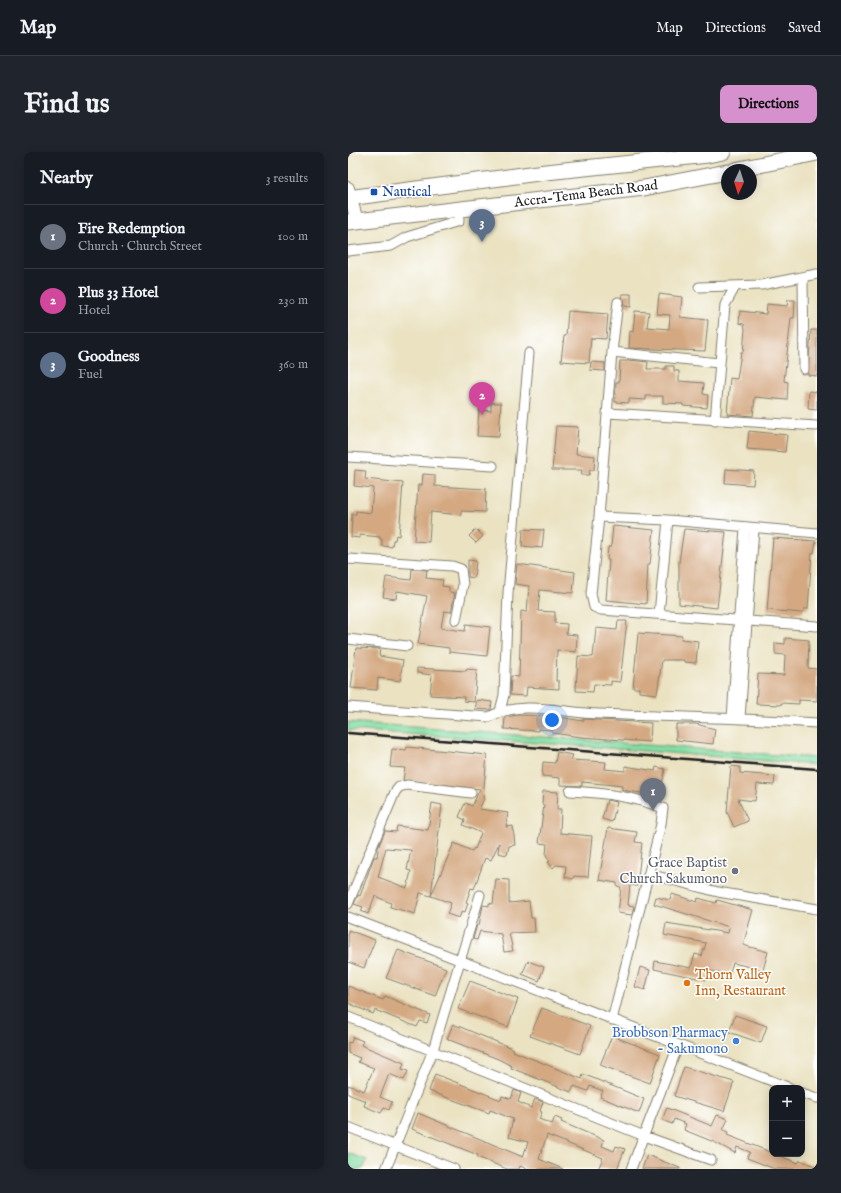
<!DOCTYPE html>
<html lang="en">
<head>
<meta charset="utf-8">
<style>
  :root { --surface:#171b24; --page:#20242c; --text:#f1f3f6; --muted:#9ea1a6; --line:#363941; --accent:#d690ce }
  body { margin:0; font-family:"IM FELL English",serif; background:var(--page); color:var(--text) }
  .controls { position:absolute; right:12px; bottom:12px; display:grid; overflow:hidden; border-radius:8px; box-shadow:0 2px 10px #0003 }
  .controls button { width:36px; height:36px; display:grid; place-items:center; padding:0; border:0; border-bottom:1px solid var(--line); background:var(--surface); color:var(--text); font:20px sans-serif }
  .compass { position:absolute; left:373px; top:12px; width:36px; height:36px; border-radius:50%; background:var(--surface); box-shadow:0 2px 10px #0003; rotate:184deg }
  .you { position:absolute; left:204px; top:568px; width:14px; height:14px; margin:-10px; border:3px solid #fff; border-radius:50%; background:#1a73e8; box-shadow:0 0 0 6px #1a73e833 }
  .badge { display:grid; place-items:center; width:26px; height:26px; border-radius:50%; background:var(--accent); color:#fff; font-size:13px; font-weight:700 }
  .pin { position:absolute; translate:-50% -33px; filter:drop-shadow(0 1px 2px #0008) }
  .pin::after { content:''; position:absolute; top:21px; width:14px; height:12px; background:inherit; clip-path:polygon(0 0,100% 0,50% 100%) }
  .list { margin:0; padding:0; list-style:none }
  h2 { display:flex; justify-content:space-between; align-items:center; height:52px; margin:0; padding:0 16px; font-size:17px }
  h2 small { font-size:13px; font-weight:400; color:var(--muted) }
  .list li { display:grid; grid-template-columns:26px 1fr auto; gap:12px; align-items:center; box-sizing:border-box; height:64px; padding:0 16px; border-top:1px solid var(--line) }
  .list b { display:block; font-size:15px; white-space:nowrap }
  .list p { margin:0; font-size:13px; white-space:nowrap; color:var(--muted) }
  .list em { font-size:13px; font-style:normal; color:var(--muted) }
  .map { position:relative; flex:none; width:469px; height:1017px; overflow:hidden; border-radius:8px }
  header { display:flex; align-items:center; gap:24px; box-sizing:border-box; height:56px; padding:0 20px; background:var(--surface); border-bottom:1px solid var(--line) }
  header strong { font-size:19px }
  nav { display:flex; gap:22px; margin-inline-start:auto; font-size:14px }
  .intro { display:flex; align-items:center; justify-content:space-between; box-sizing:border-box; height:96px; padding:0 24px }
  h1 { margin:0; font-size:28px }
  .button { padding:10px 18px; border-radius:8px; background:var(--accent); color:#111; font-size:14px; font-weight:700 }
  main { display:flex; gap:24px; padding:0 24px }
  aside { flex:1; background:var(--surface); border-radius:8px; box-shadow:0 2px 10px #0003 }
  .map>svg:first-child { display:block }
</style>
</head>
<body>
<header>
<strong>Map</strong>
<nav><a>Map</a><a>Directions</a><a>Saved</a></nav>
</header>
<div class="intro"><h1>Find us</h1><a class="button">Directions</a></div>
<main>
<aside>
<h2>Nearby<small>3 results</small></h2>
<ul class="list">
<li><span class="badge" style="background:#6b7280">1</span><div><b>Fire Redemption</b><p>Church · Church Street</p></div><em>100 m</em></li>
<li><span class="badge" style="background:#d1479c">2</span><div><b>Plus 33 Hotel</b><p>Hotel</p></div><em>230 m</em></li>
<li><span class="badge" style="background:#5c6f8a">3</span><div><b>Goodness</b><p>Fuel</p></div><em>360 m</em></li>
</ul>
</aside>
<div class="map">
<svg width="469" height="1017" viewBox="0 0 469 1017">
  <rect width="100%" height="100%" fill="#fff"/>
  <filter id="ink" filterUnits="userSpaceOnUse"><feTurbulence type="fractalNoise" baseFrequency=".025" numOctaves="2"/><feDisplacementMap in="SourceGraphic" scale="8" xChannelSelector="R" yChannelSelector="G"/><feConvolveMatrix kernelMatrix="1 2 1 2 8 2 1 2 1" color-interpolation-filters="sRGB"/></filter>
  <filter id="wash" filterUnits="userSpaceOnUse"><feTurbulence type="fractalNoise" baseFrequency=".012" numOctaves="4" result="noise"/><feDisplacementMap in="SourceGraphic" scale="16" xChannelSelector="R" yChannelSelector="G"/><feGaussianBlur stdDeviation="0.9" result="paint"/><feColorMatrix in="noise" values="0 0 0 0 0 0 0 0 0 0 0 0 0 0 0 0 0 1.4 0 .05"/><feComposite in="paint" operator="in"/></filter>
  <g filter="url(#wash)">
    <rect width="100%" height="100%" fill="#eae2c1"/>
    <path fill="#83dda3" stroke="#507c60" d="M0 570 469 606V613L247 595 0 578Z
      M0 1001 19 1008 15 1017H0Z"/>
    <g id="blocks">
      <path fill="#d4a982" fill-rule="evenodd" d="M274 142H283V155L276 154Z
        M311 142 334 145 332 165 360 168 357 199 281 196 282 179 285 180 287 159 301 160 299 175 321 177 322 163 309 162Z
        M440 148H447L446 166H443L436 229 440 230 439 248 407 245 405 264 379 262 382 226 389 227 393 200H395L397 177 396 172 391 171 392 159 418 162 419 152 439 154Z
        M220 159 260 162 258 187 243 186 241 211 213 209 216 184H218Z
        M463 178H469V224L460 223Z
        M280 208 300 210 299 217H318V214H326V219H331V229L356 231 355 242 360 243 359 256 335 254V252L315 251V244H298V248L281 247V251L267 250 268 230H271L272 209H280Z
        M243 210 257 211V219L242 218Z
        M461 239 469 240V258L460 257Z
        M143 251H153L151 285 129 284 131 258 143 259Z
        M208 274 230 275 228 302 247 304 246 318H242L241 323H233L234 318H204Z
        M401 279 439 283 437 300 399 297Z
        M378 317 406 319 405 333 377 331Z
        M7 318 18 319 17 327 55 331 51 384 48 383 47 388H45L44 395 34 394V387H32V385L12 383V386L3 385 4 362H8V359L23 361 25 336 6 334Z
        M75 322 87 323V334L138 337 137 360 113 359V363L83 360 81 390 66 389 70 333H74Z
        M265 374 306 378 302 412H300L298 452 258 448 261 408H259L260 395H263Z
        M128 377 135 384 128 391 121 384Z
        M175 377 196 378 194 396 174 394Z
        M336 377 378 380 369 456 331 452V410Z
        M425 386 468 389 466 401H464L460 457H456L454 461 419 458Z
        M120 408 128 409 126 426 120 425Z
        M169 412 227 420 225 441 192 438 190 459 207 460V471L219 472 218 482 229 483 228 500 209 498 208 529H211V537L179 535 178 544 162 543 163 524 171 525 173 459 179 460 181 434 167 432Z
        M64 417 79 418 78 426 95 428 94 434 101 435V440L107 441 103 460 96 459 93 476 117 479 118 472 142 475 139 504 101 500V496L70 492 79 444 49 439 48 447 35 445 38 425 63 428Z
        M270 469H279L272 530 263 529V533L246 532 245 540 228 539 230 504 245 505 248 476 269 478Z
        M290 481 334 484 333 487 350 489 348 511 336 510V508H314L309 542 291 540V536H285Z
        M437 486 461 488 460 516 469 517V549L451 548V552L433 551V553L408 552 410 522 436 523 437 503 427 502V491L437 492Z
        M8 496 32 497 31 504 55 508 52 529 30 526 29 538 3 536Z
        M69 516 118 519 119 517 129 518 126 550 116 549V545L82 543 84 523 69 521Z
        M129 548 144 550 143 558 127 557Z
        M170 563 205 564 235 569V567L303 571 302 590 233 585 204 581V578L190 577V579L156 577 157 565Z
        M328 572H348L367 577 365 592 328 588Z
        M59 595 139 603 135 646 136 647 131 657 160 661 158 675 165 674 167 693 161 694 159 703 150 701 151 691 143 708 137 706 126 737 123 736 118 750 120 751 117 760 114 759 111 766 99 762 103 751 83 744 106 691 124 699 126 696 127 697 133 681 115 673 117 668 111 665 117 651 124 654 132 637 55 628 57 616 42 615 44 597 58 598Z
        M209 600 225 603 223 608 258 610 257 617 277 619V614L307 619 308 615 317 617 312 644 274 638V634L256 632 234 630V634L212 633V626L194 624 195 610 207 611Z
        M383 614 392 615V621L427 624 426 633 409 632 407 649 390 647 400 669 386 675 379 660Z
        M195 639 210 640 209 657H213L212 681 244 684 240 725 226 724 225 727 217 725 218 714 208 713 205 716 200 710 202 709 198 703 199 692 191 691 196 653 194 652Z
        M259 648 269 650 264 670 254 667Z
        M84 651 94 653 83 744 72 741 67 762 42 755 43 751 27 744 20 762 13 759 15 755 6 752 10 743 12 744 26 705H29L30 696 37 679 48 680 49 674 80 678ZM38 696 63 698 59 718 63 719 59 736 30 725Z
        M260 676 289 680 287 690 294 691 289 734 282 733 280 753 286 754 284 763 270 761 273 735 269 734V731L251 728Z
        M148 727 161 728V751L181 749 183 766H186L187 780 161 781 165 799 156 800 153 782 132 779 129 788 125 787 129 773H131L135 753 141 754V751L145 752Z
        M324 742 349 750 350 746 368 751 369 748 405 758 395 793 420 800 415 818 385 811 381 824 360 818 358 828 306 817 307 809 343 816 347 802 354 804 358 791 316 783 318 771 380 781 381 775 306 752 308 745 322 748Z
        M0 778 27 788 16 816 0 810Z
        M50 798 98 816 87 844 38 826Z
        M180 809 196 815 191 829 174 822Z
        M292 815 302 818 297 838 287 835Z
        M122 829 170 847 160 875 110 857Z
        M0 834 35 848 37 844 82 863 79 871 72 869 69 875 27 858 25 862 0 851Z
        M194 856 242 874 232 902 182 884Z
        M387 863 419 874 413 891 381 880Z
        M105 872 166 897 165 899 234 927 235 922 296 947 291 961 252 945 255 939 242 934 240 939 226 934 223 940 163 916 164 914 150 907 99 887Z
        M264 884 312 902 302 931 252 913Z
        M5 885 15 889 13 893 56 911 54 917 60 919 56 928 41 922 32 945 44 950 41 958 36 956 33 961 16 954 18 949 0 942V933L16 939 26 916 10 910 12 906 0 901V890L3 891Z
        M336 915 386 930 376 959 326 944Z
        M87 922 153 948 154 944 163 947 166 938 173 941 170 950 183 956 187 947 195 950 192 959 194 960 191 967 204 972 207 965 214 968 213 970 256 988 254 994 266 999 268 994 277 997 269 1017H250L255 1006 199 983 191 1007 215 1017H179L172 1014 171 1017H159L129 1005 130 1003 64 977 70 961 175 1005 180 990 161 985 165 967 142 958 141 961 81 939Z
        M319 956 364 974 369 963 380 967 375 978 380 980 379 983 450 1011 452 1008 469 1015V1017H427L399 1006 402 1000 389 995 387 1001 366 990 336 978 338 972 326 967 324 972 314 968Z
        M299 1003 332 1016V1017H294Z"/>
    </g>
  </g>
  <g filter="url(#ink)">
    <use href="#blocks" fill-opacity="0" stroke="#837f6e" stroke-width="1"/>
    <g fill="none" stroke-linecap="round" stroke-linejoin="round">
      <defs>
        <path id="minor" d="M0 99 43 94 59 85 111 69 110 58
          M455 126 456 217
          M351 135 413 133 469 122
          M264 200 371 211
          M260 261 469 274
          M367 269 377 153 387 135
          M0 305 145 314
          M251 365 264 200 270 150
          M469 381 320 368 251 365 243 442 246 455 253 458 469 474
          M0 407 104 414 113 417 115 433 108 468
          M311 462 320 368
          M0 487 59 494
          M0 555 141 565C175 547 214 561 251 562 324 565 396 566 469 571
          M152 559 156 543 160 441 181 201
          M384 566 397 375
          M392 566 406 377
          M222 639C254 641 285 644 315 656L313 672 264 868
          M301 722 370 740 469 757
          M0 752 47 640 51 635 59 633 123 641
          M0 765 442 936
          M0 865 296 984 363 1008
          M454 941 469 946
          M0 975 106 1017
          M38 1017 85 898 132 743
          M283 1017 330 894"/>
        <path id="tertiary" d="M0 36 9 69"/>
        <path id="primary" d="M387 18 469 1
          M0 46 198 20 360 3 375 0
          M0 70 296 36 379 20"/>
      </defs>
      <use href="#minor" stroke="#837f6e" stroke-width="11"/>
      <use href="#tertiary" stroke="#837f6e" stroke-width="14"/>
      <use href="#primary" stroke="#837f6e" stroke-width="17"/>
      <use href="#minor" stroke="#fff" stroke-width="9"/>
      <use href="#tertiary" stroke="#fff" stroke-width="12"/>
      <use href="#primary" stroke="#fff" stroke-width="15"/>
      <path stroke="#1c1c1c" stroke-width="2.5" d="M0 581 469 617"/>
    </g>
  </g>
  <rect fill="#1a4fb4" stroke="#fff" stroke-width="1.5" x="22" y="36" width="8" height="8" rx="2"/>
  <circle fill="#6b7280" stroke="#fff" stroke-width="1.5" cx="387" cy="719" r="4"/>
  <circle fill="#e8710a" stroke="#fff" stroke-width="1.5" cx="339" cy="831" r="4"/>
  <circle fill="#3f7fe0" stroke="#fff" stroke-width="1.5" cx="388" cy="889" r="4"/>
  <g text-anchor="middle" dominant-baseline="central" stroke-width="3" stroke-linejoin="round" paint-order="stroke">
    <g font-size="14" fill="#164399" stroke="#fff" text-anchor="start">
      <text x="34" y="40">Nautical</text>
    </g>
    <g font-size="14" fill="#1c1c1c" stroke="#fff">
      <text transform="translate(238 42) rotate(-7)">Accra-Tema Beach Road</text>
    </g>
    <g font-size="14" fill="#5b616d" stroke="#fff" text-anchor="end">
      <text x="379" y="711">Grace Baptist<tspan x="379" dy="16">Church Sakumono</tspan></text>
    </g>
    <g font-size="14" fill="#c56008" stroke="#fff" text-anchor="start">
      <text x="347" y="823">Thorn Valley<tspan x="347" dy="16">Inn, Restaurant</tspan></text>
    </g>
    <g font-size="14" fill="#366cbe" stroke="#fff" text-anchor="end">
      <text x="380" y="881">Brobbson Pharmacy<tspan x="380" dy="16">- Sakumono</tspan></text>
    </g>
  </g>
</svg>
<div class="controls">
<button>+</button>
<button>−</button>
</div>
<svg class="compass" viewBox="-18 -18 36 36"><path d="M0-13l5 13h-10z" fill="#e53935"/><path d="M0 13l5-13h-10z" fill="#9ea1a6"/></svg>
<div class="you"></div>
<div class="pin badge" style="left:305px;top:659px;background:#6b7280">1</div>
<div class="pin badge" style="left:134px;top:263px;background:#d1479c">2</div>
<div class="pin badge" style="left:134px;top:90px;background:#5c6f8a">3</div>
</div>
</main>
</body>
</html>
